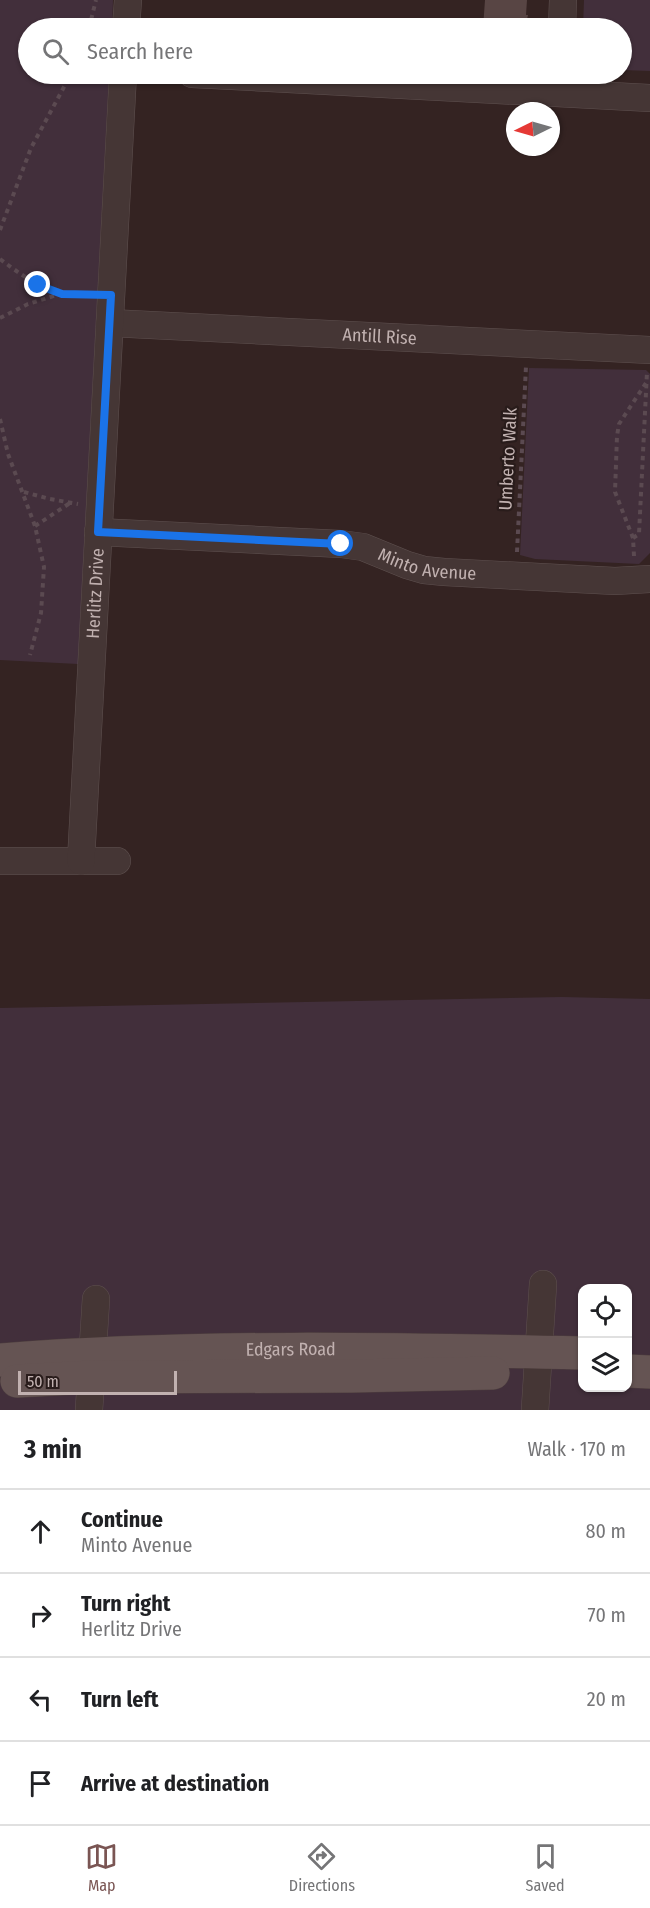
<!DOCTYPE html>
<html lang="en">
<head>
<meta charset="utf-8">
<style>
  :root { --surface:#fff; --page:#f6f6f6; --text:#202124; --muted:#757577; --line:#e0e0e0; --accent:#7a5553 }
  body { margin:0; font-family:"Fira Sans Condensed",sans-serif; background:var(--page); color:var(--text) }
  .controls { position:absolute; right:18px; bottom:18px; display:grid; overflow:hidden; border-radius:12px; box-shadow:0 2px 4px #0004 }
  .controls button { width:54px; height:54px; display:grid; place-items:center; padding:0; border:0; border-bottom:2px solid var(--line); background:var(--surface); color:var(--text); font:30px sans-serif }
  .compass { position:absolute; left:506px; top:102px; width:54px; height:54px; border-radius:50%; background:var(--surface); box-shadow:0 2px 4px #0004; rotate:265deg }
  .scale { position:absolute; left:18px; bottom:15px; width:159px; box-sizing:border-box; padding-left:6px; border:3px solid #c1b1b0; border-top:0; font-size:16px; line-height:21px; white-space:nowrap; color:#c1b1b0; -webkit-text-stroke:4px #291c1b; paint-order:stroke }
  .stop { position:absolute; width:18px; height:18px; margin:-14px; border:4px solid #1a73e8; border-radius:50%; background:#fff }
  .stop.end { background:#1a73e8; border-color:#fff; box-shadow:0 2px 6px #0008 }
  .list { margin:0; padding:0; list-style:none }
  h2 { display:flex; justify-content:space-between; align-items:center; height:78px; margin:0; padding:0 24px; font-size:26px }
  h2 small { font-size:20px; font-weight:400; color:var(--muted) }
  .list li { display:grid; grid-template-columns:39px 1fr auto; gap:18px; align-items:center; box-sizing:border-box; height:84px; padding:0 24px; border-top:2px solid var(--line) }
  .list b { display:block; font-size:22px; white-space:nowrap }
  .list p { margin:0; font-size:20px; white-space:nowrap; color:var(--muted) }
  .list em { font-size:20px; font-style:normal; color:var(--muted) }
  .icon { flex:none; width:33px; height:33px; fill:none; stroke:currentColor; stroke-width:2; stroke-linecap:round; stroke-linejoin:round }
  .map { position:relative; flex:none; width:650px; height:1410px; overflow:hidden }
  .search { position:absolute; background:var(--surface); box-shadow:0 2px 4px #0004; left:18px; right:18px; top:18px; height:66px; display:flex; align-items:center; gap:15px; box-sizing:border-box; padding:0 21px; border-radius:33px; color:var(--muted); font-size:22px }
  .sheet { height:414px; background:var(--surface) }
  nav { display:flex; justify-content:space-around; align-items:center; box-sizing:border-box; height:84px; border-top:2px solid var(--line); background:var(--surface); font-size:16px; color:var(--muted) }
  nav a { display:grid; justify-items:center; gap:3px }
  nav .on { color:var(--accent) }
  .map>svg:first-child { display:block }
</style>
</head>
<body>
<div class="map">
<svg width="650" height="1410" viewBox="0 0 650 1410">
  <rect width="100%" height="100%" fill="#342322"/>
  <path fill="#422f3b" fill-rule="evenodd" d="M0 0H113L112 28H28V74H109L78 664 0 660Z
    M584 0H650V71L622 70V28H583Z
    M529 368 646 370 650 374V553L639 564 535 559 520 555Z
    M562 997 650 999V1410H0V1008ZM582 1288H628V1388H582Z"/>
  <path fill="#584544" d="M485 0H527L526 15H528L525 28H483Z"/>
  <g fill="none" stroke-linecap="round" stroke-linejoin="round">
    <defs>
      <g id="minor">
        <path d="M126 28 128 0"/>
        <path d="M562 28 563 0"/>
        <path d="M192 74 650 98"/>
        <path id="s1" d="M110 323 650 350"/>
        <path id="s2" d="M98 532 341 544 363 547 407 565 424 570 444 572 615 581 650 579"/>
        <path d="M0 861H117"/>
        <path id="s3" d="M81 861 123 74"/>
        <path d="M89 1410 96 1299"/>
        <path d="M535 1410 543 1284"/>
      </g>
      <g id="major">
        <path id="s4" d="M0 1360C194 1345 388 1349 582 1353"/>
        <path d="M628 1371 650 1372"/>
        <path d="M17 1381 91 1377 352 1376 493 1373"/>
      </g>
    </defs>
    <use href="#minor" stroke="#5f5150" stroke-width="28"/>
    <use href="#major" stroke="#4e3f3f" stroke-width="34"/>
    <path stroke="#5b4a51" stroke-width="4" stroke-dasharray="4.5 4.5" stroke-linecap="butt" d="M89 28 96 0
      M0 230 31 148 71 74
      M0 259C32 283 47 293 88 295
      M0 318 28 304 60 294
      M0 419 8 454 35 526 44 567 41 613 30 655
      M24 492 50 499 78 504
      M35 526 70 503
      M633 538 615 492 617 436 619 424 646 383
      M517 552 526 366
      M634 556 633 538 639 534 647 372"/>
    <use href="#minor" stroke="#453635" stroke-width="27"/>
    <use href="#major" stroke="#655453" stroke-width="33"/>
  </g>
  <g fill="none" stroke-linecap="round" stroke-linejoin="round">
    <path stroke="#1a73e8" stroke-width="8" d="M38 285 62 294 111 295 98 532 341 544"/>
  </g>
  <g text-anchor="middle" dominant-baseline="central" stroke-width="4.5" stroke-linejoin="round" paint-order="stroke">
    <g font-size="18" fill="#c1b1b0" stroke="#291c1b">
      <text stroke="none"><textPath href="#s1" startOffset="270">Antill Rise</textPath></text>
      <text transform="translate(508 459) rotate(-87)">Umberto Walk</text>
      <text stroke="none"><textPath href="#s2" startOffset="333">Minto Avenue</textPath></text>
      <text stroke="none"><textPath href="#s3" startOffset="268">Herlitz Drive</textPath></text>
      <text stroke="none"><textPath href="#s4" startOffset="291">Edgars Road</textPath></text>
    </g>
  </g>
</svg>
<div class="controls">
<button><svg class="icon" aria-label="locate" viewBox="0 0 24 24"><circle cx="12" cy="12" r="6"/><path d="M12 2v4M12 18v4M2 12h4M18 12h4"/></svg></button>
<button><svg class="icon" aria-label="layers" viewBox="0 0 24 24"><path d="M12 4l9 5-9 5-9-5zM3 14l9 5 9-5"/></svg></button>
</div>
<svg class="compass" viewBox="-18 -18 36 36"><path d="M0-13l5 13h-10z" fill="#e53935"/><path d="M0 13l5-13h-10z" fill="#757577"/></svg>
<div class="scale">50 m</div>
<div class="stop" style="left:341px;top:544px"></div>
<div class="stop end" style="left:38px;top:285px"></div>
<div class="search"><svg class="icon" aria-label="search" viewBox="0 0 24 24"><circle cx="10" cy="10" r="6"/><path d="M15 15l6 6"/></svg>Search here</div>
</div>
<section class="sheet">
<h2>3 min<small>Walk · 170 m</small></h2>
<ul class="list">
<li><svg class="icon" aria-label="ahead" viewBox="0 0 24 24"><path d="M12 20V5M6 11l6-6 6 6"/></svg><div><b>Continue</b><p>Minto Avenue</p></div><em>80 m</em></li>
<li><svg class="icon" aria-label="right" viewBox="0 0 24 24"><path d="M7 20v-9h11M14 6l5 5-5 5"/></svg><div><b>Turn right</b><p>Herlitz Drive</p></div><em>70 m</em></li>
<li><svg class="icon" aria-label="left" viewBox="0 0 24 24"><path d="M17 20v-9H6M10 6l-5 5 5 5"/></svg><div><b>Turn left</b></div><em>20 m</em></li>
<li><svg class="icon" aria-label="arrive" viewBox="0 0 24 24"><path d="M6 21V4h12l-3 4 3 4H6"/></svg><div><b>Arrive at destination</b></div></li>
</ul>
</section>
<nav>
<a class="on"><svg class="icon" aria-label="map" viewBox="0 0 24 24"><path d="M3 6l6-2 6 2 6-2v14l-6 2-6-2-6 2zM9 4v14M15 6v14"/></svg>Map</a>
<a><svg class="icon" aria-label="directions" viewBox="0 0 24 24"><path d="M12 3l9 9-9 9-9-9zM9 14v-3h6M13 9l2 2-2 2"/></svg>Directions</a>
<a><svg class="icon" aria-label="saved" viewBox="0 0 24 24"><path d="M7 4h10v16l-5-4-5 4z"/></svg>Saved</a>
</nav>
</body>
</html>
